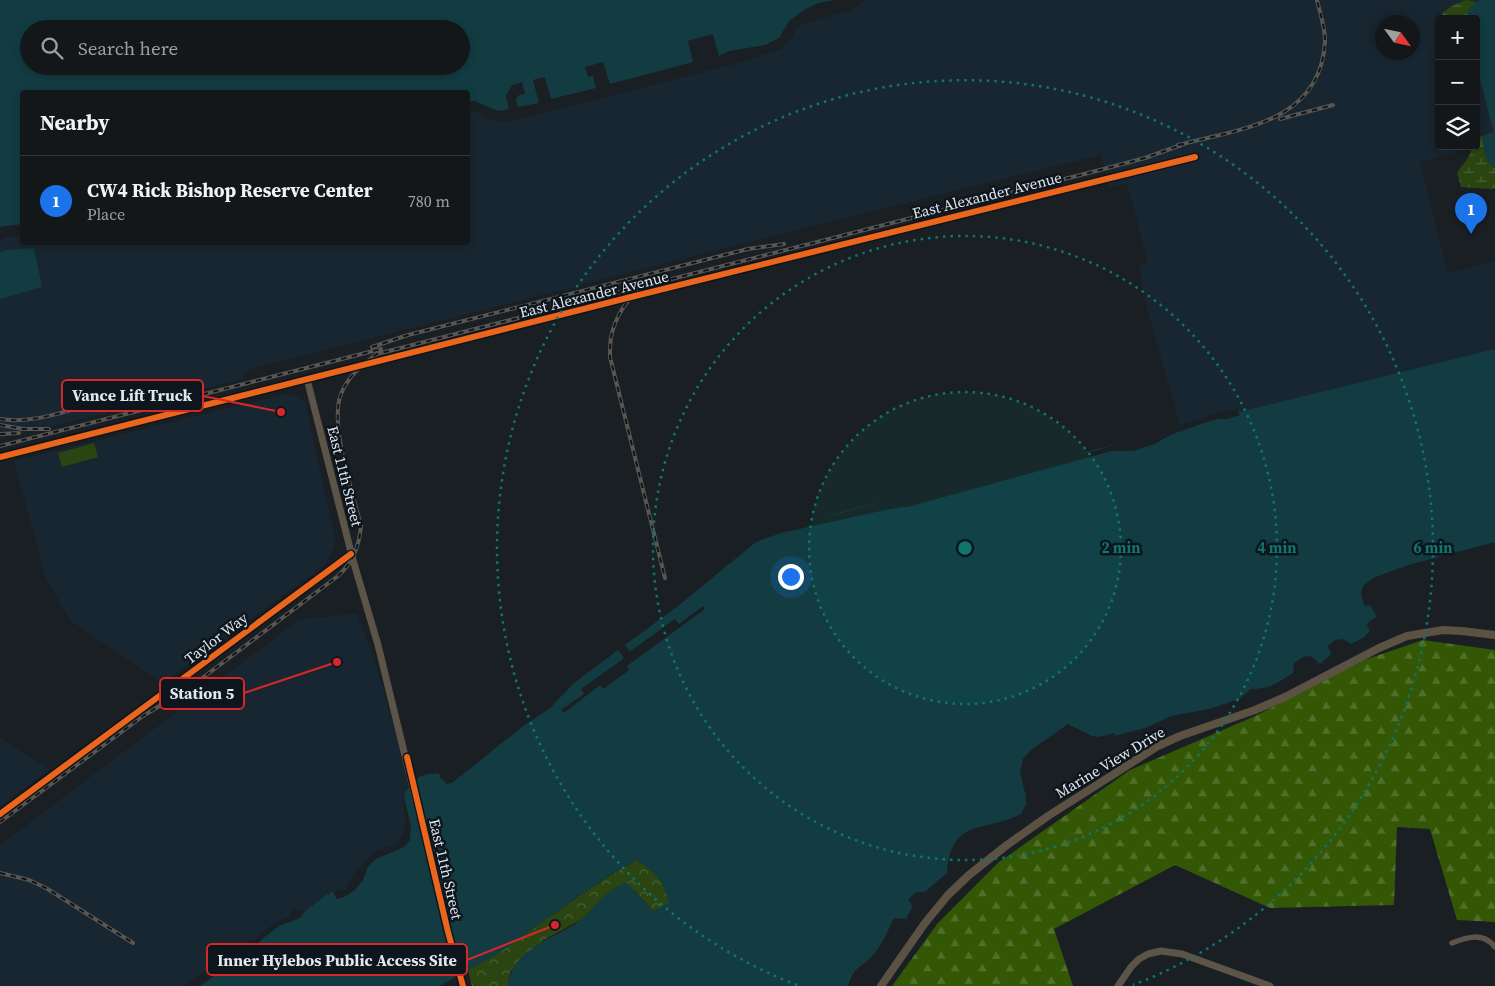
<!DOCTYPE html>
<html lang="en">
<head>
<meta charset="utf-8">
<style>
  :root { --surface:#14171a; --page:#212427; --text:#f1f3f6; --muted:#9d9fa2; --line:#333639; --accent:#1a73e8 }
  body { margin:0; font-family:"Source Serif 4",serif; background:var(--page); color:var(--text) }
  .controls { position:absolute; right:15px; top:15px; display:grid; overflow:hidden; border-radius:5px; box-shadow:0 2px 8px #0003 }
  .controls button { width:45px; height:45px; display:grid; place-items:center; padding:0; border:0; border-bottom:1px solid var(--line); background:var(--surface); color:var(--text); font:25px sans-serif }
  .compass { position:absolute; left:1375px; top:15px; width:45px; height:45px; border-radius:50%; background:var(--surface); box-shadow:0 2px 8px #0003; rotate:123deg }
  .you { position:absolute; left:790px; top:576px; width:18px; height:18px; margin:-12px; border:4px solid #fff; border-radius:50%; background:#1a73e8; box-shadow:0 0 0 8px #1a73e833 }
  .badge { display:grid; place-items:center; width:32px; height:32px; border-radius:50%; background:var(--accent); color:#fff; font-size:16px; font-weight:700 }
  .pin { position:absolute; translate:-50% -41px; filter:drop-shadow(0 1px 2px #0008) }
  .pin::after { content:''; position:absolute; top:26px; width:18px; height:15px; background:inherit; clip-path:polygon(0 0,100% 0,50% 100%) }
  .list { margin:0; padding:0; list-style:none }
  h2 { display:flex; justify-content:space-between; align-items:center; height:65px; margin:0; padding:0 20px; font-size:21px }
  h2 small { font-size:16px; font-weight:400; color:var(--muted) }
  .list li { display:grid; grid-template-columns:32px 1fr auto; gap:15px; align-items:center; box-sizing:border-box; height:90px; padding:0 20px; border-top:1px solid var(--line) }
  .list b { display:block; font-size:19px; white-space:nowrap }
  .list p { margin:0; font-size:16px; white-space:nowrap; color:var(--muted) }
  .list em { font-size:16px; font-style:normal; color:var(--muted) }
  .icon { flex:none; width:28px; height:28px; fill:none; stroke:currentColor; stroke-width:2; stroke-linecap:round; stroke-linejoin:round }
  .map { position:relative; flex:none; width:1495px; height:986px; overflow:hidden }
  .search { position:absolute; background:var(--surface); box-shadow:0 2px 8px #0003; left:20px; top:20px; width:450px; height:55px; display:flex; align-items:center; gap:12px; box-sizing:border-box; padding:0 18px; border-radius:28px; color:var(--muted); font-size:19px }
  .panel { position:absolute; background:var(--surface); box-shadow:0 2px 8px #0003; left:20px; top:90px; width:450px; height:155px; border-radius:5px }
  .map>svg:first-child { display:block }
</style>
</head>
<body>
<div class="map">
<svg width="1495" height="986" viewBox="0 0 1495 986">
  <defs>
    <pattern id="forest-firs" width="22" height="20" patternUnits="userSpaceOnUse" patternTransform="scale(1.25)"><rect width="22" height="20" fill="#335705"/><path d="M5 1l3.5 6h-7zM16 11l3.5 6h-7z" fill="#506f2a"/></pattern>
    <pattern id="wetland-marsh" width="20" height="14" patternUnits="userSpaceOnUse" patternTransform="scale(1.25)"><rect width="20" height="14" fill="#2b4512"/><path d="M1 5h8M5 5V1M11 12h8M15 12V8" fill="none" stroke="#496035"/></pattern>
    <pattern id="park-crowns" width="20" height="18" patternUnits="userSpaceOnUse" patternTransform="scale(1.25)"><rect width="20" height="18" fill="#2b4512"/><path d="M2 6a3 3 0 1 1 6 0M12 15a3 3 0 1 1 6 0" fill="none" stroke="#496035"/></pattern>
  </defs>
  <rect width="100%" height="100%" fill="#1a1f23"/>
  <path fill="#182631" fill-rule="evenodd" d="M864 0H1480L1468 19H1439V146H1456L1457 153 1420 162 1448 273 1495 261V368L1244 430 1237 409 1220 412 1180 426 1147 308 1139 265 1148 263 1127 183 1110 188 1101 155 817 225 255 368 243 372 244 379 0 439V239L22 233V242H468V110L797 23ZM1382 22H1412V52H1382Z
    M1476 63 1494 132 1476 138Z
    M287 394 298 396 305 402 336 543 324 566 163 683 71 621 46 579 14 461Z
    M357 613 376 665 397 737 409 788 406 791 407 821 406 832 396 846 368 860 346 890 335 893 332 891 326 894 304 912H292L187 986H0V845L299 620Z
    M0 738 50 769 0 806Z"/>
  <path fill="#2b4512" d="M94 443 98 457 62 467 58 453Z"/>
  <path fill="url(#forest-firs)" d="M1423 640 1495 650V922L1457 920 1430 829 1397 827 1394 905 1270 908 1175 865 1054 929 1073 986H892L938 923 999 862 1130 770 1253 717 1364 660Z"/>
  <path fill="url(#wetland-marsh)" d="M1466 0 1476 2 1495 0V188L1492 189 1461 187 1457 173C1462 164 1472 157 1471 146H1476V138L1494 132 1476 63V19H1440C1443 8 1457 4 1466 0Z"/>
  <path fill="url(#park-crowns)" d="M637 860 651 870 662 882 670 903 653 911 635 891 615 888 582 919 544 940 510 972 508 986H472L468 970C527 938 577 892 637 860Z"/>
  <path fill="#123c42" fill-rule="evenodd" d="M0 0H864L797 23 784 44 541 111 480 112 468 108V92H22V233L0 239ZM29 29H461V66H29Z
    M1479 0H1495V169C1484 159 1483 150 1483 136L1494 132 1476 63V19H1468V10Z
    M34 248 42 287 0 299V253L6 250Z
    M1495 349V553L1411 573 1374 588 1367 599 1377 617 1369 621 1367 626 1370 631 1363 638 1351 644 1343 639 1335 640 1328 646 1331 654 1320 664 1311 656 1303 657 1294 663 1293 673C1277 683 1270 689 1251 689L1239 699 1209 709 1171 716 1146 728 1098 740 1071 731H1062L1029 756 1024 767 1026 804 1021 814C984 833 951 817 947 873L925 892H916L908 900 913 906 906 919 894 918C888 930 882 946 872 956 859 970 855 965 848 986H508C513 946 555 940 582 919 587 915 591 910 595 905 603 897 612 889 622 884L627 883 653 911 669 903 662 882 651 870 637 860 615 872 573 900 496 955 439 986H187L292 912H304L327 894 328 895 332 891 335 893 337 888 346 890 368 860 396 846 406 832 407 821 404 797 406 791 419 777 427 774 450 773 539 708 562 687 563 681 698 582V580L719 564 769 533 860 507 894 499 915 497 1116 444 1134 447 1166 434V430L1220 412 1237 409 1240 412Z"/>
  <path fill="#1a1f23" d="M836 0H866L851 10 799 25 789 41 783 48 731 65 507 122 487 119 475 111 468 110V102L475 101 498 111 509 109 506 96 512 85 522 82 525 94 519 95 516 100 518 107 539 103 533 80 545 77 551 99 596 88 593 76 588 77 585 67 603 62 610 84 693 62 688 41 713 34 719 56 729 51 765 45 779 38 789 21 804 10 818 3Z
    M22 224V236L7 237 0 240V227Z
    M1237 409 1240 415 1227 419H1217L1198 425 1170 435 1155 444 1133 451H1112L911 506 885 510 781 533 756 542 678 606 625 645 629 651 632 650 675 619 679 624 703 606 705 609 627 666 629 670 603 689 600 685 564 713 561 710 584 694 581 689 623 659V656L618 650 574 683 550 708 522 727 452 783 447 784 440 777 439 773H446L511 723 538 705H542L562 687 563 681 613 643 612 642 619 637 620 638 698 582V580L759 530H768L807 520 834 515 909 494 915 495 1027 464 1098 450 1116 444 1134 447 1166 434V430L1220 412Z
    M1495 542V554L1453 566 1403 577 1376 588 1372 593 1370 598 1374 605 1365 606 1363 602 1361 594 1363 586 1373 578 1408 565Z
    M1068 724 1092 736 1099 737 1114 733 1115 738 1098 743 1083 740 1070 733H1063L1031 758 1026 768 1028 796 1024 790 1020 772 1023 759 1031 750Z
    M402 796 404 797 411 826 410 840 404 847 376 859 368 867 363 880 354 891 344 897 337 899 332 891 335 893 337 888 346 890 353 875 366 860 376 851 398 844 404 831 406 824Z
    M294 909 302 910 304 912 300 918 279 926 262 939 257 945 200 986H184L247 941 253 940 275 923 288 916Z"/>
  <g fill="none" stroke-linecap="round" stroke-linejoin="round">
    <path stroke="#5c5448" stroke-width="5.5" d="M1452 943C1467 937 1483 932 1495 947"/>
    <path stroke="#5c5448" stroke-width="7" d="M307 379 353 560 378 645 448 932 463 986
      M0 457 631 297 1195 157
      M0 814 351 554
      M1118 986 1131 967 1139 959 1148 954 1161 951 1182 954 1270 986"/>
    <path stroke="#5c5244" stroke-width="8" d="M881 986 925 923 948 895 969 875 1007 845 1048 816 1158 746 1180 736 1255 710 1285 697 1379 648 1407 636 1443 630 1462 631 1495 635"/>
    <defs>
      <path id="rail" d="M1280 119 1333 105
        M1178 145C1240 129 1321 123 1325 41 1325 27 1320 13 1317 0
        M643 289C626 297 615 319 611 337 610 344 610 351 610 357L665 578
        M372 347 408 335 748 249 784 244
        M0 419C38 425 77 406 114 399 137 394 160 396 183 394
        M0 425 23 429H49
        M0 434 19 433
        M0 446 381 349
        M0 822 143 716 189 688 338 576C353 562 359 547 361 526 353 493 329 424 341 394 348 376 362 365 377 354L1100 170 1145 158 1184 144
        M0 873 29 880 46 888 133 943"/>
    </defs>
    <use href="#rail" stroke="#595652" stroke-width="4"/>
    <use href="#rail" stroke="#0d161d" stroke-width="2" stroke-dasharray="5.5" stroke-linecap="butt"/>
    <defs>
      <path id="cycleway" d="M0 457 631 297 1195 157
        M407 757 448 932 463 986
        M0 814 351 554"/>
    </defs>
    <use href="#cycleway" stroke="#0d161d" stroke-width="9"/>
    <use href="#cycleway" stroke="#eb651d" stroke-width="6"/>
  </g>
  <circle cx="965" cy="548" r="156" fill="#0f766e" fill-opacity=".12"/>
  <g fill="none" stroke="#0f766e" stroke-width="2.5" stroke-dasharray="2.5 5">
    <circle cx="965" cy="548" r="156"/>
    <circle cx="965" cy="548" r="312"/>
    <path d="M797 985A468 468 0 1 1 1133 985"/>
  </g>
  <g text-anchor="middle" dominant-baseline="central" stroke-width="5" stroke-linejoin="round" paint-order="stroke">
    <g font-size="15" fill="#e1e7ed" stroke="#0d161d">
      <text transform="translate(987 195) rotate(-14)">East Alexander Avenue</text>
      <text transform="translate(594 294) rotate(-14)">East Alexander Avenue</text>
      <text transform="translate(345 476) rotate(76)">East 11th Street</text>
      <text transform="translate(216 638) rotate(-37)">Taylor Way</text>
      <text transform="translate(1110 762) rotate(-31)">Marine View Drive</text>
      <text transform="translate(446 869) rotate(77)">East 11th Street</text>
    </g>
  </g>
  <circle cx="965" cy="548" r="8" fill="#0f766e" stroke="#0d161d" stroke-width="2.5"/>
  <g font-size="15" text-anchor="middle" font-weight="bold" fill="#0f766e" stroke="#0d161d" stroke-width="5" stroke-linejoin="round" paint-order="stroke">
    <text x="1121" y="553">2 min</text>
    <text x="1277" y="553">4 min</text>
    <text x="1433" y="553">6 min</text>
  </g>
  <path fill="none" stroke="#d62828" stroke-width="2" d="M281 412L203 396M337 662L244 693M555 925L467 960"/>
  <g fill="#d62828" stroke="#0d161d" stroke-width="2">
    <circle cx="281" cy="412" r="5"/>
    <circle cx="337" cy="662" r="5"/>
    <circle cx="555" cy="925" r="5"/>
  </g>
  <g fill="#0d161d" stroke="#d62828" stroke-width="2">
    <rect x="62" y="380" width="141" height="31" rx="5"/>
    <rect x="160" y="678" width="84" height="31" rx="5"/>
    <rect x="207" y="944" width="260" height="31" rx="5"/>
  </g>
  <g font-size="16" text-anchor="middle" font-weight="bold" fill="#e1e7ed">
    <text x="132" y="401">Vance Lift Truck</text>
    <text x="202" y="699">Station 5</text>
    <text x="337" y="966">Inner Hylebos Public Access Site</text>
  </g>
</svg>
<div class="controls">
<button>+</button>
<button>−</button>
<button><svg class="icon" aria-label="layers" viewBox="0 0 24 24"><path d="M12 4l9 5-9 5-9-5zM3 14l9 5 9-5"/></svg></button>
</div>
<svg class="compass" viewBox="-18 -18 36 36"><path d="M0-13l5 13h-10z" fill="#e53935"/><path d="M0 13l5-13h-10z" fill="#9d9fa2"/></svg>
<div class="you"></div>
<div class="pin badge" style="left:1471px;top:234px">1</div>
<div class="search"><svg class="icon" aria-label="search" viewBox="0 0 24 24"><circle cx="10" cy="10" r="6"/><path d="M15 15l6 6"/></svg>Search here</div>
<section class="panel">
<h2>Nearby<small></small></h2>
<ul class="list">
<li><span class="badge">1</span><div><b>CW4 Rick Bishop Reserve Center</b><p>Place</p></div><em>780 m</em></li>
</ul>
</section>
</div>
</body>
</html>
